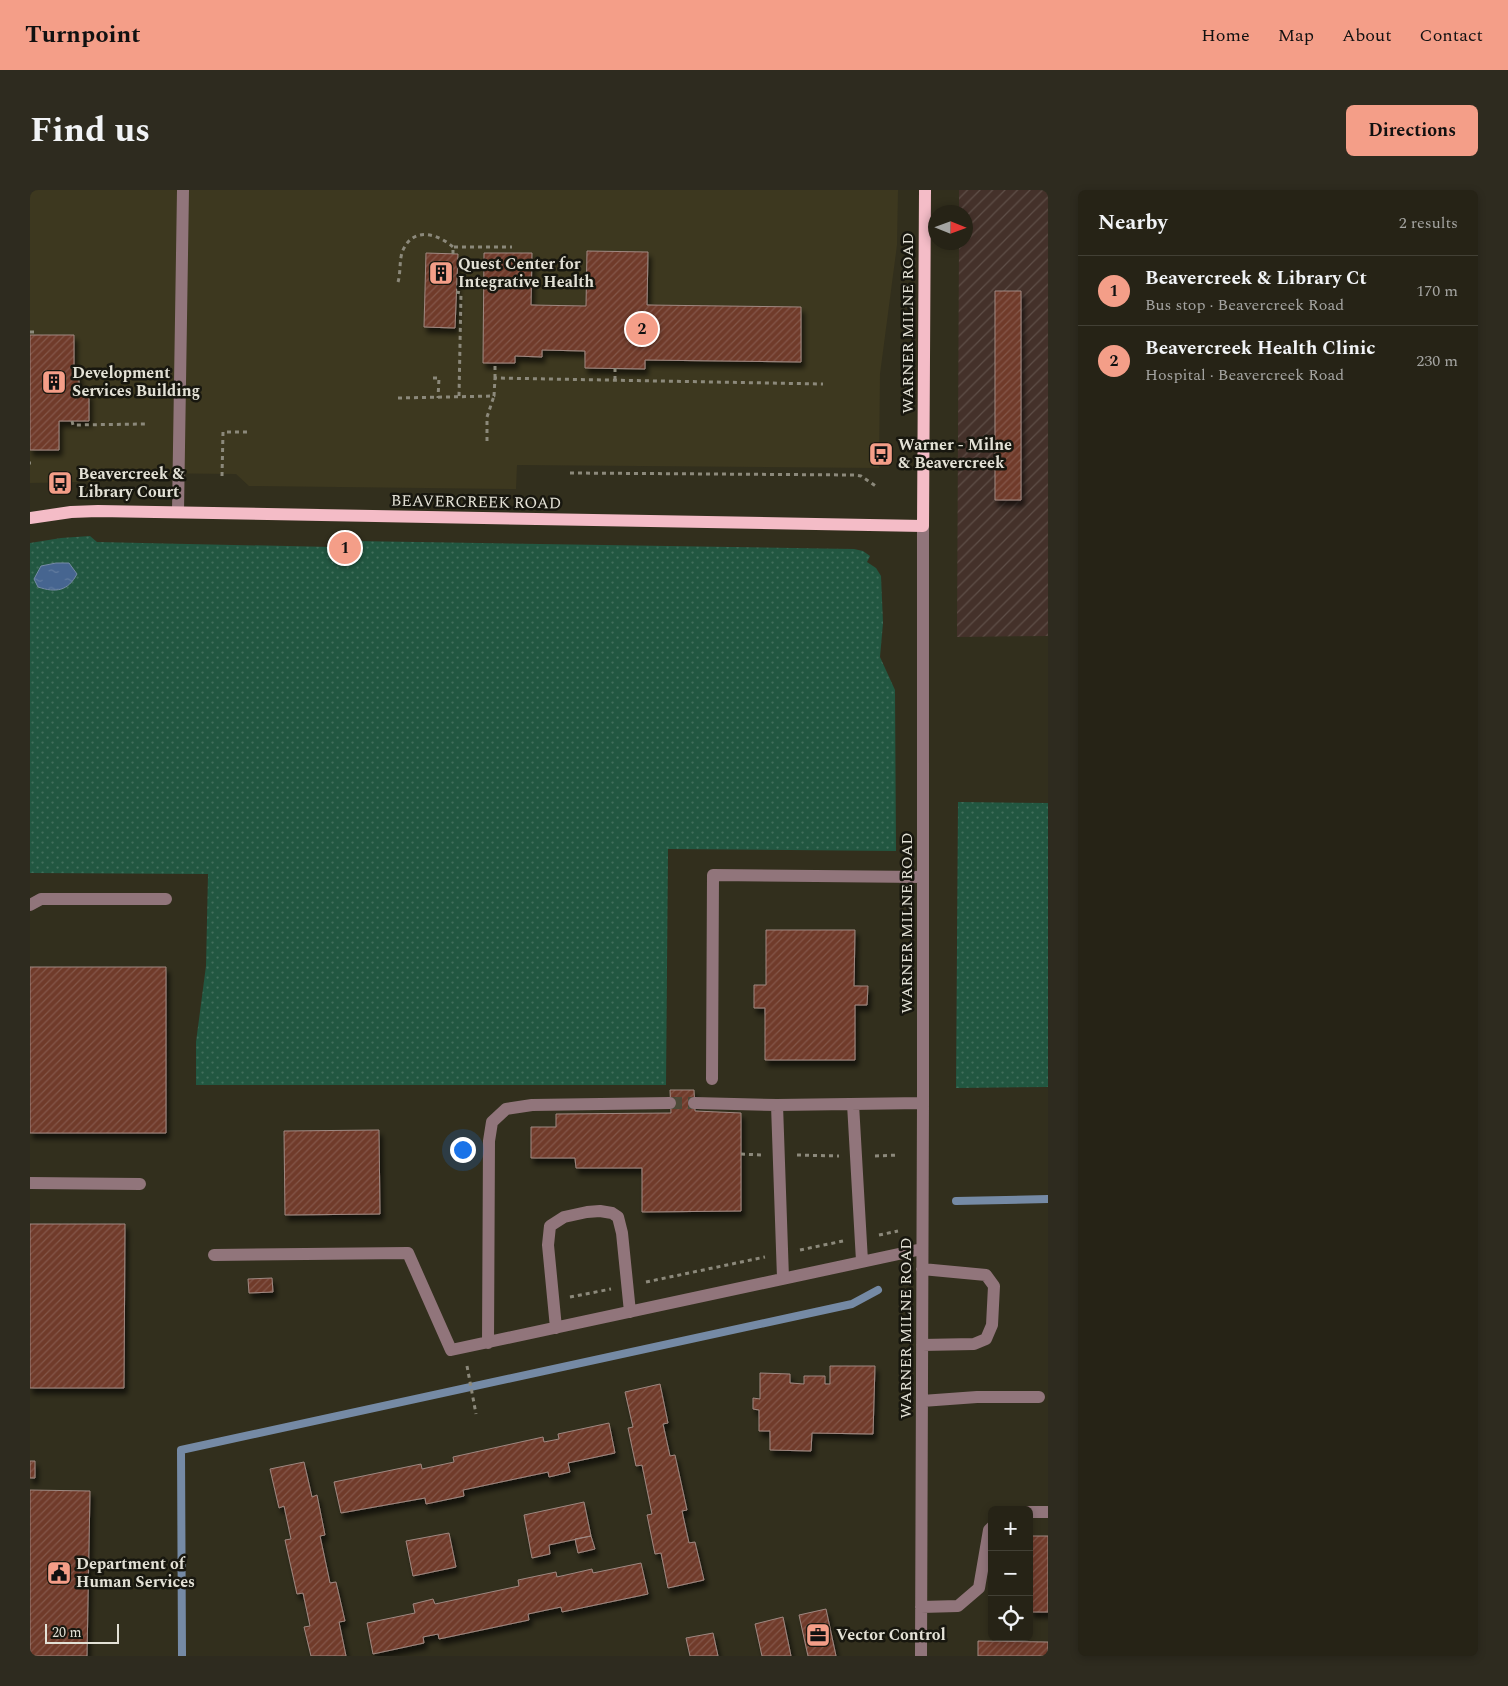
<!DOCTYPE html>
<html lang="en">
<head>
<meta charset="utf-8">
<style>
  :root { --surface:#262316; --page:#2e2b1f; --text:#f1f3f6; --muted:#a4a4a1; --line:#424035; --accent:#f49e88 }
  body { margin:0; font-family:Spectral,serif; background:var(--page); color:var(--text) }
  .controls { position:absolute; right:15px; bottom:15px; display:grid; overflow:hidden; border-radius:8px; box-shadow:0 2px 8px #0003 }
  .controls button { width:45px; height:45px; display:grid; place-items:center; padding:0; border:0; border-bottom:1px solid var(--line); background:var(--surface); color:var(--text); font:25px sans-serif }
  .compass { position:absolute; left:898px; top:15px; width:45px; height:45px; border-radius:50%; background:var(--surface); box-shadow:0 2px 8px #0003; rotate:91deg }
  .scale { position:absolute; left:15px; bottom:12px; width:74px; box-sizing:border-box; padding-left:5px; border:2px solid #e3e1d6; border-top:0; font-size:14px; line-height:18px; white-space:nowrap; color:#e3e1d6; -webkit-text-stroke:4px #18170f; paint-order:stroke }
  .you { position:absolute; left:432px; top:959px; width:18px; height:18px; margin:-12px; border:4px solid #fff; border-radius:50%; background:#1a73e8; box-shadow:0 0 0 8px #1a73e833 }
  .badge { display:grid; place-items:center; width:32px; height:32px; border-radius:50%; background:var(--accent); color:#111; font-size:16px; font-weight:700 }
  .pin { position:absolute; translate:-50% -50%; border:2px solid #fff; box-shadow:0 1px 5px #0006 }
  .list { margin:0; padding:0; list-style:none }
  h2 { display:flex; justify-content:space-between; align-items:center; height:65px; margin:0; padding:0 20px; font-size:21px }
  h2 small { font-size:16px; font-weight:400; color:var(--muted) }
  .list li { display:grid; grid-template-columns:32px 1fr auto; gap:15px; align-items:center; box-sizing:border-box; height:70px; padding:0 20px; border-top:1px solid var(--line) }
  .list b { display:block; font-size:19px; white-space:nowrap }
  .list p { margin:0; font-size:16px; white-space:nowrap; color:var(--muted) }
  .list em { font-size:16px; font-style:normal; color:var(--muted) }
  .icon { flex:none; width:28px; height:28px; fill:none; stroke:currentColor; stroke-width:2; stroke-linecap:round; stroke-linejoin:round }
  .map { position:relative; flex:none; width:1018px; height:1466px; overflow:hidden; border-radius:8px }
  header { display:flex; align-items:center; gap:30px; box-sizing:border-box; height:70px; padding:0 25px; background:var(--accent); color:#111 }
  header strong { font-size:24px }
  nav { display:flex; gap:28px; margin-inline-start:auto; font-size:18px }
  .intro { display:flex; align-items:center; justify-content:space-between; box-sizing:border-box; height:120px; padding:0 30px }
  h1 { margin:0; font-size:35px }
  .button { padding:12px 22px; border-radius:8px; background:var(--accent); color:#111; font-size:18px; font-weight:700 }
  main { display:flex; gap:30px; padding:0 30px }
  aside { flex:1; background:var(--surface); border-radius:8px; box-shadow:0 2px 8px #0003 }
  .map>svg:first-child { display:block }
</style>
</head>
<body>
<header>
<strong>Turnpoint</strong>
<nav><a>Home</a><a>Map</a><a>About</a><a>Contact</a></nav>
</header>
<div class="intro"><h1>Find us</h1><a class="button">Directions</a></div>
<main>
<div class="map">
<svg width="1018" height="1466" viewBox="0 0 1018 1466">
  <defs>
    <pattern id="industrial-furrows" width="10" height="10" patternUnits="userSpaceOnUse" patternTransform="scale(1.25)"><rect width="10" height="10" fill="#44312a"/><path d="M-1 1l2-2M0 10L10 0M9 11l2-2" fill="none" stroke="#5f4f48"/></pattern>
    <pattern id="grass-dots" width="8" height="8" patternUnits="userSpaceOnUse" patternTransform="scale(1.25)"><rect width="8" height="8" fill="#225741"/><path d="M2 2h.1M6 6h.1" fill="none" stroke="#426f5c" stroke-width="1.8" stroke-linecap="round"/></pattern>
    <pattern id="water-ripples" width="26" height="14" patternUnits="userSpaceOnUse" patternTransform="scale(1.25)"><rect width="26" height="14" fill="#466590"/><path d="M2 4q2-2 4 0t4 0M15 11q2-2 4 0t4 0" fill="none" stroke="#617b9f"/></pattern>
    <pattern id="building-hatch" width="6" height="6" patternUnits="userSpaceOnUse" patternTransform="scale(1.25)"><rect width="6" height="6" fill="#703b2b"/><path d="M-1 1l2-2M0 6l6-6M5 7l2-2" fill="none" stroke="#845749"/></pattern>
    <filter id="shadow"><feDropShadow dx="3" dy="5.5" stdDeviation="2.5" flood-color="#0009"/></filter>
  </defs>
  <rect width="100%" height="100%" fill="#322f1d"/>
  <path fill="#3d381f" d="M0 0H868L867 55 850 184 849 278 487 275 486 299 219 296 206 284 105 283 97 291 0 293Z"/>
  <path fill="url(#industrial-furrows)" d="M929 0H1018V446L927 447 929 53 936 52V22H929Z"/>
  <path fill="url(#grass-dots)" d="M60 346 67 352 302 357 304 362H323L324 351 824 359 833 361 840 366 837 372 846 378 851 386 853 433 850 467 865 500 866 661 638 659 636 895H166V852L176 776 178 684 0 683V353L31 348Z
    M928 612 1018 613V897L926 898Z"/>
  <path fill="url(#water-ripples)" stroke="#758aa5" d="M26 373H39L47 384C38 401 26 403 8 397L4 389 11 376Z"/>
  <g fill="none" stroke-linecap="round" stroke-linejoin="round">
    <path stroke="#758aa5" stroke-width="8" d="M926 1011 1018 1009
      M152 1466 151 1260 822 1114 848 1100"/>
  </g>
  <path fill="url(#building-hatch)" stroke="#9f8881" filter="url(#shadow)" d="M557 61 618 62 617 115 771 117V172L615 170V179L555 178V161L512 160V167L485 166V173H453L454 63H502L501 115 556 116Z
    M396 63 428 64 425 138 394 137Z
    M965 101H991V310H965Z
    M0 145H44V182H49V203H59V231H29V260H0Z
    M736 740H825L824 796H838L837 815H825V870H735V818H724V795H736Z
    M0 777H136V943H0Z
    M640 900H664L665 921 711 923V1021L612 1022V978H546L545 968H501V937H526V924L641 923Z
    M349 940 350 1024 255 1025 254 941Z
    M0 1034H95L94 1198H0Z
    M242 1088 243 1102 219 1103 218 1089Z
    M800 1176H845L843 1244 782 1243 781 1261 740 1260V1241H729V1220L723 1219V1208L730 1209V1183L760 1184V1193L774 1194V1186H795V1194H800Z
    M630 1194 638 1233 633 1234 640 1266 645 1265 657 1320 652 1321 659 1353 665 1352 674 1390 638 1398 631 1363 625 1364 617 1325 622 1324 612 1275 606 1276 598 1238 603 1237 595 1202Z
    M579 1233 585 1263 538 1273 540 1282 519 1287 518 1282 433 1300 434 1306 396 1314 395 1308 311 1323 304 1292 391 1274 392 1279 424 1272 423 1267 513 1247 514 1252 529 1249 528 1244Z
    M0 1271H5V1288H0Z
    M274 1272 282 1307 287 1305 295 1345 290 1346 300 1393 306 1392 315 1431 309 1432 316 1466H281L274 1437 280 1436 273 1403 267 1404 255 1350 261 1349 254 1316 249 1318 240 1279Z
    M0 1300 60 1301 57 1466H0Z
    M554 1312 561 1346 519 1355 520 1364 502 1368 494 1325Z
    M419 1343 426 1377 383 1386 376 1351Z
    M561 1346 565 1359 548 1363 545 1349Z
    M999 1346H1018V1422H1001V1383H999Z
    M611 1373 618 1404 532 1422 531 1417 498 1424 499 1430 409 1449 408 1444 393 1447 394 1453 343 1464 337 1433 385 1423 383 1414 403 1409 405 1414 489 1396 488 1390 526 1382 527 1387 562 1379 563 1383Z
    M796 1419 806 1466H778L769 1425Z
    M753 1427 761 1466H732L725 1434Z
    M683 1443 688 1466H660L656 1448Z
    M948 1451 1018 1452V1466H948Z"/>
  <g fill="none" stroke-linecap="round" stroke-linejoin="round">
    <path stroke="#4d4a39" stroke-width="12" stroke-dasharray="12 6" stroke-linecap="butt" d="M640 913H664"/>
    <path stroke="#8c897b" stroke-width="3" stroke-dasharray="4 4" stroke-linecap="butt" d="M423 64V57H482
      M368 92C371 82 369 69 373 60 384 36 408 44 423 57
      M426 102 431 103 429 206
      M0 142H6
      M403 188H409L408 208
      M465 188V173
      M585 190V178
      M368 208 464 206 465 188 793 194
      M42 231 43 235 115 234
      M457 251V227L464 206
      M0 273H1
      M540 283 824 285 831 286 847 297
      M192 286 193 242H220
      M711 964 731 965
      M767 965 809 966
      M845 966 869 965
      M849 1045 868 1041
      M770 1060 813 1051
      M616 1092 735 1067
      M540 1107 581 1099
      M437 1176 446 1224"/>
    <path stroke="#91757b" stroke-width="12" d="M148 322 153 0
      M0 715 11 709H136
      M682 889 683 685 893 687
      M664 913 747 915 893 913
      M823 914 832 1071
      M747 915 753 1088
      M0 993 110 994
      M184 1065 378 1063 421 1160 892 1059
      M526 1138 518 1055 520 1036 534 1027 557 1022 570 1021 582 1023 588 1027 592 1043 600 1122
      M458 1153 459 951 462 932 476 919 502 915 640 913
      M892 1155 944 1154 956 1149 962 1135 964 1096 956 1085 892 1079
      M892 1211 947 1207H1009
      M999 1322H1018
      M891 1417 928 1416 949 1398 959 1340 962 1337
      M891 1466 893 913V336"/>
    <path stroke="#f4bcc7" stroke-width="12" d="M0 328 41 322 68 321 893 336 895 0"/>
  </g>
  <defs>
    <symbol id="building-square" viewBox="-11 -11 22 22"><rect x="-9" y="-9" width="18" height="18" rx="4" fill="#f49e88" stroke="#18170f"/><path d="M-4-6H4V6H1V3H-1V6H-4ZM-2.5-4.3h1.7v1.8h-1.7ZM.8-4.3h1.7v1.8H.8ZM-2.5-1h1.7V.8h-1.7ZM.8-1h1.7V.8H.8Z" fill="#111"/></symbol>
    <symbol id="bus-square" viewBox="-11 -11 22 22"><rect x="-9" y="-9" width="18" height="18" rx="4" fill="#f49e88" stroke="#18170f"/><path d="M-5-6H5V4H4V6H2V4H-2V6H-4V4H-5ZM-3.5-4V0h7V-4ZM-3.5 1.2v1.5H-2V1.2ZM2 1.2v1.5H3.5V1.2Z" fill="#111"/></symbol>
    <symbol id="civic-square" viewBox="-11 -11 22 22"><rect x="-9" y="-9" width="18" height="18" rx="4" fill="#f49e88" stroke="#18170f"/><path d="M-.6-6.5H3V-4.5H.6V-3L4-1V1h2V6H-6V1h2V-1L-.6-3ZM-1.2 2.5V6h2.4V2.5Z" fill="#111"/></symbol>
    <symbol id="office-square" viewBox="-11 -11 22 22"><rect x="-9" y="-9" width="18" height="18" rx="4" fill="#f49e88" stroke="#18170f"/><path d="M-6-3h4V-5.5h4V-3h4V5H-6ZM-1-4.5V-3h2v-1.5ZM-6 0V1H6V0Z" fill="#111"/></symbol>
  </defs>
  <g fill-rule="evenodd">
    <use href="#building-square" x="397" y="69" width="28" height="28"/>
    <use href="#building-square" x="10" y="178" width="28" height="28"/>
    <use href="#bus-square" x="837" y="250" width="28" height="28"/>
    <use href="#bus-square" x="16" y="279" width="28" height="28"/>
    <use href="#civic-square" x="15" y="1369" width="28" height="28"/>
    <use href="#office-square" x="774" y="1431" width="28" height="28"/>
  </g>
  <g text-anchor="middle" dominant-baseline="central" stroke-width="5" stroke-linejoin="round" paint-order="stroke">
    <g font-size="16" font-weight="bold" fill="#e3e1d6" stroke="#18170f" text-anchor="start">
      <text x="428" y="74">Quest Center for<tspan x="428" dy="18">Integrative Health</tspan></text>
      <text x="42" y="183">Development<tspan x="42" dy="18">Services Building</tspan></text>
      <text x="868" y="255">Warner - Milne<tspan x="868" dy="18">&amp; Beavercreek</tspan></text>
      <text x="48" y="284">Beavercreek &amp;<tspan x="48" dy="18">Library Court</tspan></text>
      <text x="46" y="1374">Department of<tspan x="46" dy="18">Human Services</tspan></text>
      <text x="806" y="1445">Vector Control</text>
    </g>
    <g font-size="16" fill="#e3e1d6" stroke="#18170f">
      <text transform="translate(878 133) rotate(-90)">WARNER MILNE ROAD</text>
      <text transform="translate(446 312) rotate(1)">BEAVERCREEK ROAD</text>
      <text transform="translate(877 733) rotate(-90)">WARNER MILNE ROAD</text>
      <text transform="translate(876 1138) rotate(-90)">WARNER MILNE ROAD</text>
    </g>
  </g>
</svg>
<div class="controls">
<button>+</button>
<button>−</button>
<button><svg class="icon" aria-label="locate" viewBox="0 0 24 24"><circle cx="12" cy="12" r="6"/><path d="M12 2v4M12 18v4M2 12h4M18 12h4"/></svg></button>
</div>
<svg class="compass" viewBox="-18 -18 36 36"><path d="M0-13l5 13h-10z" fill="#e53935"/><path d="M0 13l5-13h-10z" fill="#a4a4a1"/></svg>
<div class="scale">20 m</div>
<div class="you"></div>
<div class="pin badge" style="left:315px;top:358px">1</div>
<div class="pin badge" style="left:612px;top:139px">2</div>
</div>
<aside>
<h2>Nearby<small>2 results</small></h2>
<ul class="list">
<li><span class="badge">1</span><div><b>Beavercreek &amp; Library Ct</b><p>Bus stop · Beavercreek Road</p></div><em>170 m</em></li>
<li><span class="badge">2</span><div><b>Beavercreek Health Clinic</b><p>Hospital · Beavercreek Road</p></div><em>230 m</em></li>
</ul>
</aside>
</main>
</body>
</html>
